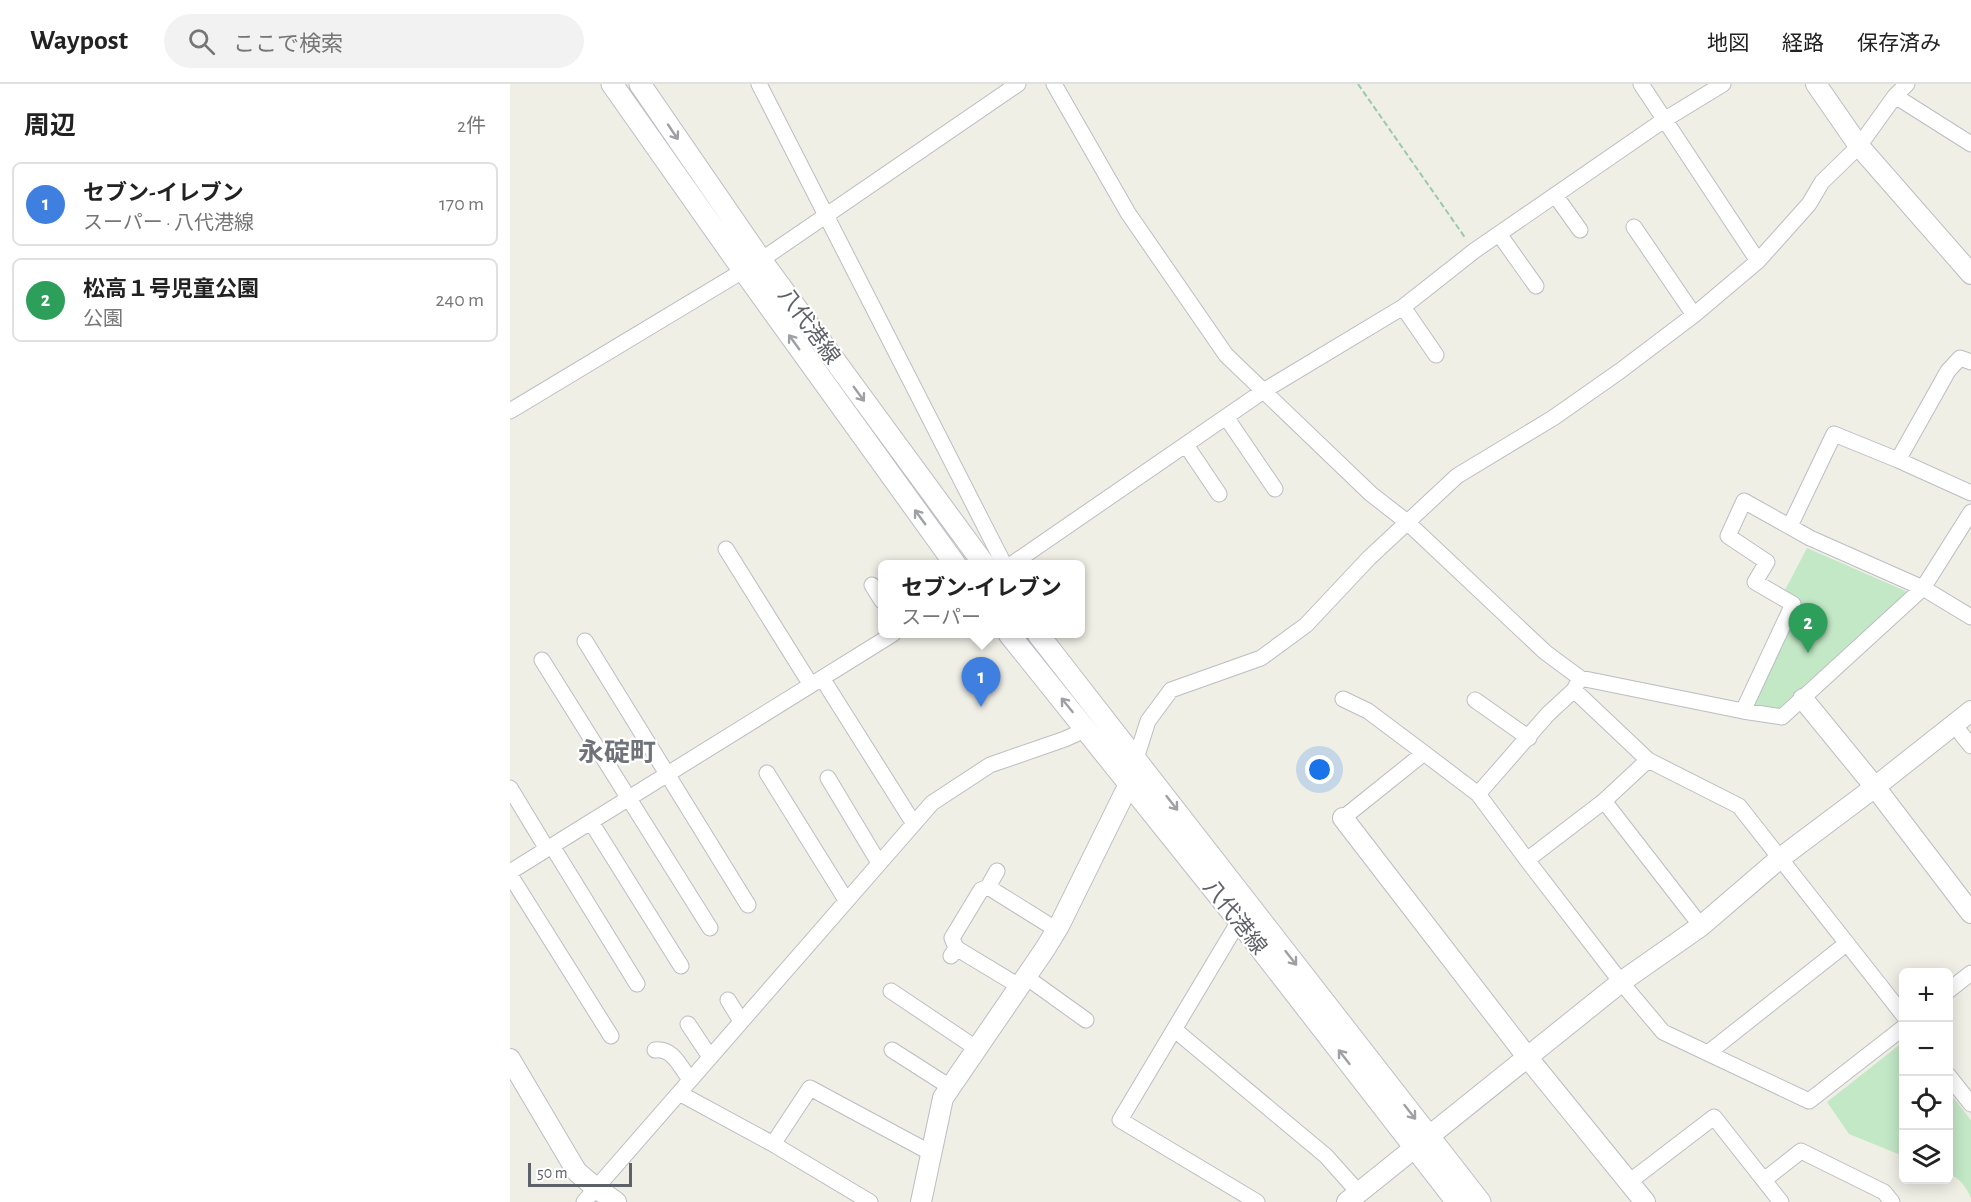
<!DOCTYPE html>
<html lang="ja">
<head>
<meta charset="utf-8">
<style>
  :root { --surface:#fff; --page:#f2f2f2; --text:#222; --muted:#767676; --line:#e0e0e0; --accent:#7c3aed }
  body { margin:0; font-family:"Alegreya Sans","Noto Sans JP",sans-serif; background:var(--page); color:var(--text) }
  .controls { position:absolute; right:18px; bottom:18px; display:grid; overflow:hidden; border-radius:9px; box-shadow:0 3px 15px #0003 }
  .controls button { width:54px; height:54px; display:grid; place-items:center; padding:0; border:0; border-bottom:2px solid var(--line); background:var(--surface); color:var(--text); font:30px sans-serif }
  .scale { position:absolute; left:18px; bottom:15px; width:104px; box-sizing:border-box; padding-left:6px; border:3px solid #5e6167; border-top:0; font-size:16px; line-height:21px; white-space:nowrap; color:#5e6167; -webkit-text-stroke:4px #fff; paint-order:stroke }
  .you { position:absolute; left:810px; top:686px; width:21px; height:21px; margin:-15px; border:4px solid #fff; border-radius:50%; background:#1a73e8; box-shadow:0 0 0 9px #1a73e833 }
  .badge { display:grid; place-items:center; width:39px; height:39px; border-radius:50%; background:var(--accent); color:#fff; font-size:20px; font-weight:700 }
  .pin { position:absolute; translate:-50% -50px; filter:drop-shadow(0 2px 3px #0008) }
  .pin::after { content:''; position:absolute; top:32px; width:21px; height:18px; background:inherit; clip-path:polygon(0 0,100% 0,50% 100%) }
  .popup { position:absolute; left:368px; top:476px; width:207px; height:78px; box-sizing:border-box; display:grid; place-content:center; border-radius:9px; background:var(--surface); filter:drop-shadow(0 2px 4px #0005); font-size:20px; white-space:nowrap; color:var(--muted) }
  .popup b { font-size:22px; color:var(--text) }
  .popup::after { content:''; position:absolute; left:50%; top:100%; margin-left:-12px; border:12px solid transparent; border-top-color:var(--surface) }
  .list { margin:0; padding:0; list-style:none }
  h2 { display:flex; justify-content:space-between; align-items:center; height:78px; margin:0; padding:0 24px; font-size:26px }
  h2 small { font-size:20px; font-weight:400; color:var(--muted) }
  .list li { display:grid; grid-template-columns:39px 1fr auto; gap:18px; align-items:center; box-sizing:border-box; height:84px; margin:0 12px 12px; padding:0 12px; border:2px solid var(--line); border-radius:9px }
  .list b { display:block; font-size:22px; white-space:nowrap }
  .list p { margin:0; font-size:20px; white-space:nowrap; color:var(--muted) }
  .list em { font-size:20px; font-style:normal; color:var(--muted) }
  .icon { flex:none; width:33px; height:33px; fill:none; stroke:currentColor; stroke-width:2; stroke-linecap:round; stroke-linejoin:round }
  .map { position:relative; flex:none; width:1461px; height:1118px; overflow:hidden }
  header { display:flex; align-items:center; gap:36px; box-sizing:border-box; height:84px; padding:0 30px; background:var(--surface); border-bottom:2px solid var(--line) }
  header strong { font-size:28px }
  nav { display:flex; gap:33px; margin-inline-start:auto; font-size:21px }
  .search { width:420px; height:54px; background:var(--page); display:flex; align-items:center; gap:15px; box-sizing:border-box; padding:0 21px; border-radius:33px; color:var(--muted); font-size:22px }
  main { display:flex }
  aside { flex:1; background:var(--surface) }
  .map>svg:first-child { display:block }
</style>
</head>
<body>
<header>
<strong>Waypost</strong>
<div class="search"><svg class="icon" aria-label="search" viewBox="0 0 24 24"><circle cx="10" cy="10" r="6"/><path d="M15 15l6 6"/></svg>ここで検索</div>
<nav><a>地図</a><a>経路</a><a>保存済み</a></nav>
</header>
<main>
<aside>
<h2>周辺<small>2件</small></h2>
<ul class="list">
<li><span class="badge" style="background:#3f7fe0">1</span><div><b>セブン-イレブン</b><p>スーパー · 八代港線</p></div><em>170 m</em></li>
<li><span class="badge" style="background:#2e9e5b">2</span><div><b>松高１号児童公園</b><p>公園</p></div><em>240 m</em></li>
</ul>
</aside>
<div class="map">
<svg width="1461" height="1118" viewBox="0 0 1461 1118">
  <rect width="100%" height="100%" fill="#f0efe6"/>
  <path fill="#c3e8c6" d="M1297 464 1400 509 1270 626 1239 622 1287 515 1275 506Z
    M1393 958V1072L1339 1050 1317 1018Z
    M1438 1007 1461 1036V1114C1456 1103 1450 1094 1439 1090Z"/>
  <g fill="none" stroke-linecap="round" stroke-linejoin="round">
    <defs>
      <path id="minor" d="M249 0 494 480
        M544 0 618 129 716 271 861 410 897 438 1035 568 1070 594 1233 627 1272 633 1413 504 1461 428
        M1131 0 1248 177
        M1385 12 1461 60
        M1045 111 1070 146
        M1124 143 1184 231
        M989 150 1026 202
        M893 223 926 271
        M0 327 251 176 508 0
        M716 333 765 405
        M676 361 709 410
        M1388 376 1438 287 1450 274 1461 278
        M1280 442 1324 350 1388 376 1461 409
        M216 465 301 601
        M502 480 755 306 893 223 964 167 1154 36 1213 0
        M362 501 372 517
        M75 557 238 821
        M32 576 200 844
        M312 594 404 740
        M1064 606 1138 676 1229 722 1394 932
        M833 615 858 627 914 669
        M965 616 1019 654
        M1233 627 1283 520 1245 498 1257 478 1218 452 1234 417 1300 454 1413 504 1461 533
        M1444 641 1461 662
        M624 681 638 637 661 606 751 574 796 541 859 474 947 392 1043 334 1110 287 1184 231 1248 177 1299 120 1312 98 1349 62 1385 12 1397 0
        M257 689 336 816
        M318 694 369 779
        M0 704 37 765
        M968 710 1038 630 1064 606 1068 598
        M1094 717 1191 842
        M833 734 914 669 968 710 1017 776 1111 898 1153 948 1299 1017 1394 943
        M81 738 171 882
        M42 762 127 900
        M1017 776 1094 717 1138 676
        M0 788 383 550
        M0 791 101 952
        M478 803 487 787
        M729 837 610 1036 747 1118
        M446 864 509 902
        M441 872 446 864 442 854 471 806 478 803 547 846
        M516 893 576 936
        M381 907 466 964
        M1438 907 1461 889
        M218 916 231 937
        M178 940 200 973
        M665 946 816 1072 849 1109
        M145 966C163 964 170 982 180 996
        M382 966 440 1003
        M1198 969 1336 860
        M1438 991 1461 1020
        M169 1009 263 1060
        M1254 1096 1291 1067 1374 1108 1382 1118
        M1119 1098 1204 1033 1271 1118
        M74 1118 422 719 480 681 555 655 577 645
        M360 1118 263 1060 300 1004 421 1069"/>
      <path id="tertiary" d="M1306 0 1349 62 1461 190
        M1293 615 1365 703 1461 829
        M833 734 1018 974 1135 1118
        M0 975 67 1088 86 1104 106 1118
        M411 1118 433 1014 535 865 549 842 619 700
        M837 1118 1111 898 1191 842 1269 775 1365 703 1461 627"/>
      <path id="secondary" d="M102 0 233 186 445 480
        M130 0 251 176 474 480
        M499 550 729 837 947 1118
        M528 550 970 1118"/>
    </defs>
    <use href="#minor" stroke="#bbbdc2" stroke-width="17"/>
    <use href="#tertiary" stroke="#bbbdc2" stroke-width="22"/>
    <use href="#secondary" stroke="#bcbec4" stroke-width="23"/>
    <path stroke="#9cc9ad" stroke-width="2" stroke-dasharray="6 3" stroke-linecap="butt" d="M848 0 956 155"/>
    <use href="#minor" stroke="#fff" stroke-width="15"/>
    <use href="#tertiary" stroke="#fff" stroke-width="20"/>
    <use href="#secondary" stroke="#fff" stroke-width="21"/>
  </g>
  <defs><path id="oneway-shaft" d="M-6 0H5M1.5-3L5.5 0L1.5 3" fill="none" stroke-width="1.6" stroke-linecap="round" stroke-linejoin="round" transform="scale(1.5)"/></defs>
  <g stroke="#9ea0a4">
    <use href="#oneway-shaft" transform="translate(163 48) rotate(56)"/>
    <use href="#oneway-shaft" transform="translate(284 258) rotate(-126)"/>
    <use href="#oneway-shaft" transform="translate(349 310) rotate(54)"/>
    <use href="#oneway-shaft" transform="translate(410 433) rotate(-126)"/>
    <use href="#oneway-shaft" transform="translate(557 621) rotate(-129)"/>
    <use href="#oneway-shaft" transform="translate(662 719) rotate(52)"/>
    <use href="#oneway-shaft" transform="translate(781 874) rotate(52)"/>
    <use href="#oneway-shaft" transform="translate(834 973) rotate(-128)"/>
    <use href="#oneway-shaft" transform="translate(900 1028) rotate(52)"/>
  </g>
  <g text-anchor="middle" dominant-baseline="central" stroke-width="4.5" stroke-linejoin="round" paint-order="stroke">
    <g font-size="22" fill="#5e6167" stroke="#fff">
      <text transform="translate(299 242) rotate(54)">八代港線</text>
      <text transform="translate(725 833) rotate(52)">八代港線</text>
    </g>
    <g font-size="26" font-weight="bold" fill="#6f7379" stroke="#fff">
      <text x="107" y="669">永碇町</text>
    </g>
  </g>
</svg>
<div class="controls">
<button>+</button>
<button>−</button>
<button><svg class="icon" aria-label="locate" viewBox="0 0 24 24"><circle cx="12" cy="12" r="6"/><path d="M12 2v4M12 18v4M2 12h4M18 12h4"/></svg></button>
<button><svg class="icon" aria-label="layers" viewBox="0 0 24 24"><path d="M12 4l9 5-9 5-9-5zM3 14l9 5 9-5"/></svg></button>
</div>
<div class="scale">50 m</div>
<div class="you"></div>
<div class="pin badge" style="left:471px;top:623px;background:#3f7fe0">1</div>
<div class="popup"><b>セブン-イレブン</b>スーパー</div>
<div class="pin badge" style="left:1298px;top:569px;background:#2e9e5b">2</div>
</div>
</main>
</body>
</html>
